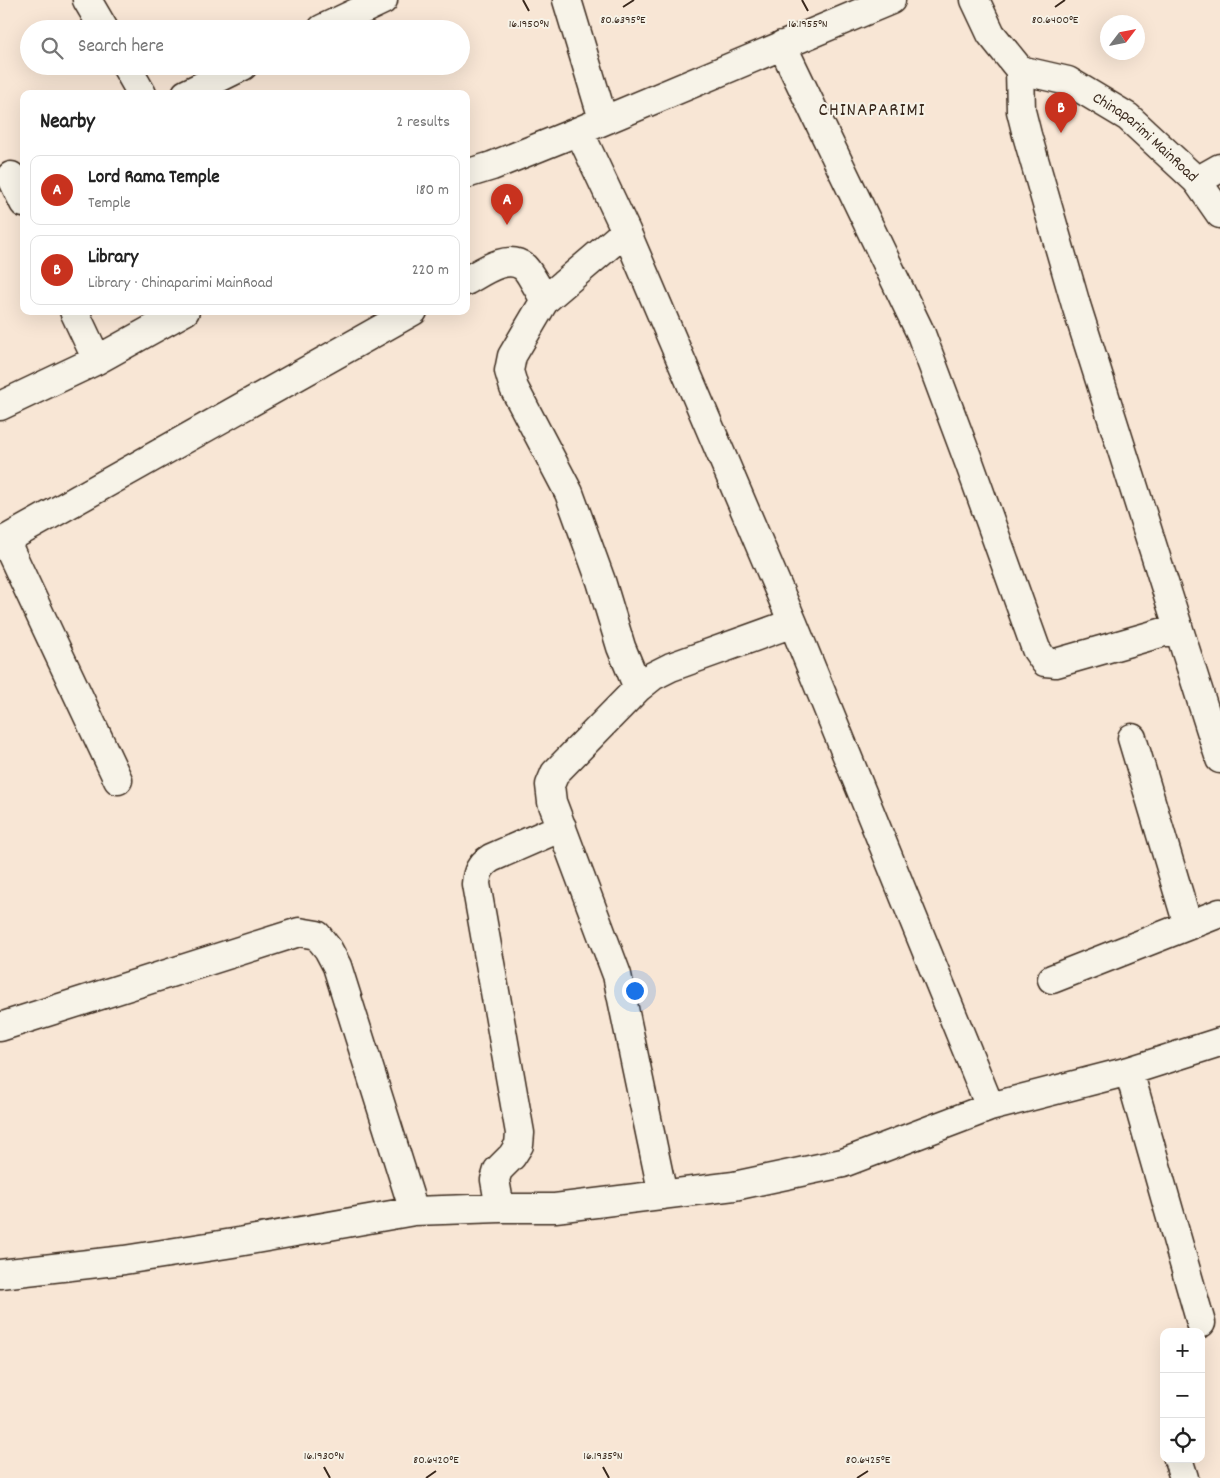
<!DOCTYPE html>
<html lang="en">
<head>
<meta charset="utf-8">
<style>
  :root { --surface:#fff; --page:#f2f2f2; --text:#222; --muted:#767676; --line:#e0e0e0; --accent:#c8321e }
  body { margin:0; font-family:Dekko,sans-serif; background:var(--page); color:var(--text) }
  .controls { position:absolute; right:15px; bottom:15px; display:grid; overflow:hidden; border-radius:10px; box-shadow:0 5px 20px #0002 }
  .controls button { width:45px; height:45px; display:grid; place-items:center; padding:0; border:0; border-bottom:1px solid var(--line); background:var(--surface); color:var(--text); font:25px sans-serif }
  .compass { position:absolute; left:1100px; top:15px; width:45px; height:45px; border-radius:50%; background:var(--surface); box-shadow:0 5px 20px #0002; rotate:58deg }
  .you { position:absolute; left:634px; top:990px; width:18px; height:18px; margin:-12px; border:4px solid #fff; border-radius:50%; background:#1a73e8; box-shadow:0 0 0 8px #1a73e833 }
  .badge { display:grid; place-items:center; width:32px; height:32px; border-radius:50%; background:var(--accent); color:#fff; font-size:16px; font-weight:700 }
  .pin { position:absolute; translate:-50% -41px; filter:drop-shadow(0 1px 2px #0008) }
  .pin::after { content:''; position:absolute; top:26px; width:18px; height:15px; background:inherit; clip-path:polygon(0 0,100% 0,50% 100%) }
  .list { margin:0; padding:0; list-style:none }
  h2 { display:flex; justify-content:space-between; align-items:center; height:65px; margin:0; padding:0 20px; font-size:21px }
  h2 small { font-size:16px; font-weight:400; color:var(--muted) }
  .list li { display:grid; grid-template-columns:32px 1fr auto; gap:15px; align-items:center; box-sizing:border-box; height:70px; margin:0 10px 10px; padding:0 10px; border:1px solid var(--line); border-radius:10px }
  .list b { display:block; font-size:19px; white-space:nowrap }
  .list p { margin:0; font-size:16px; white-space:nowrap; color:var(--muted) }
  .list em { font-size:16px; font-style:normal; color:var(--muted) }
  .icon { flex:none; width:28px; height:28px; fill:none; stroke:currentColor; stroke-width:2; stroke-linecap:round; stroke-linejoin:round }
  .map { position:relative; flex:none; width:1220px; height:1478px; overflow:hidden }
  .search { position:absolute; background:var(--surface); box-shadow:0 5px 20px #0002; left:20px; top:20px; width:450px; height:55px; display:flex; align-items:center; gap:12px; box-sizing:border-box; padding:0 18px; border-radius:28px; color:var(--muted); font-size:19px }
  .panel { position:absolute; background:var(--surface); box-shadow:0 5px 20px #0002; left:20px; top:90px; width:450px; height:225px; border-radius:10px }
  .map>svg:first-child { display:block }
</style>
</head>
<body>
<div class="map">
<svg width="1220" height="1478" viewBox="0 0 1220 1478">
  <rect width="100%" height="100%" fill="#f8e6d5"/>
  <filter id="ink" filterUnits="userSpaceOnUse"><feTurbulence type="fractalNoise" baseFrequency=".02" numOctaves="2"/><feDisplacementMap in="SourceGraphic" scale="10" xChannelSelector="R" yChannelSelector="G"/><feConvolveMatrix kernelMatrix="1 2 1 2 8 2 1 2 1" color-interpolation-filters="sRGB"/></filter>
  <g filter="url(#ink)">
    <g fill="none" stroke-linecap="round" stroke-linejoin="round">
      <defs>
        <path id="minor" d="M87 0 104 29
          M567 0 603 119
          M322 29 383 0
          M782 45 921 334 970 465 1036 649 1045 662 1056 663 1178 628
          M126 66 142 94
          M1020 70 1021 111 1027 135 1076 305 1220 759
          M186 94 243 66
          M579 131 626 231 793 623 990 1107
          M466 174 492 166 579 131 891 0
          M11 176 24 203
          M1197 181 1220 168
          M466 281C481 273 507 253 524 267 530 272 540 293 545 300L626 231
          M545 300 512 356 509 371 514 388 569 493 601 581 621 647 638 688
          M74 311 97 360
          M0 406 97 360 185 311
          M5 540 118 780
          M0 543 413 311
          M1132 738 1188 925
          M1052 979 1220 913
          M0 1027 299 932 317 935 328 949 337 966 414 1211
          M1129 1071 1201 1323
          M663 1195 617 975 552 802 550 785 555 773 638 688 653 676 671 667 793 623
          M500 1208 495 1180 498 1170 512 1156 519 1145 520 1133 476 884C477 872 480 865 491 858L562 827
          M0 1274 124 1260 233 1243 414 1211 500 1208H555L734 1186 843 1163 990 1107 1129 1071 1220 1042
          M1178 1459 1184 1478"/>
        <g id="major">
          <path id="s1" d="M975 0 991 34 1020 70 1068 81 1128 117 1197 181 1220 214"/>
        </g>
      </defs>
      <use href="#minor" stroke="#3b2a1e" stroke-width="31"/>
      <use href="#major" stroke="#3b2a1e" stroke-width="31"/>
      <use href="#minor" stroke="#f7f3e8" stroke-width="28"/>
      <use href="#major" stroke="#f7f3e8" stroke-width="28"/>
    </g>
  </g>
  <path fill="none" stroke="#3b2a1e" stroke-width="2" d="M523 0 529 11M802 0 808 11M623 7 634 0M1055 7 1065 0M324 1467 330 1478M603 1467 609 1478M426 1478 436 1471M857 1478 868 1471"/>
  <g text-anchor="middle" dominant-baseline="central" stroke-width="4" stroke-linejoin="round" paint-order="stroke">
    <g font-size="16" fill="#3b2a1e" stroke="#f7f3e8">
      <text stroke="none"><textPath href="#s1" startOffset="229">Chinaparimi MainRoad</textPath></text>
    </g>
    <g font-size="19" letter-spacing="1" fill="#3b2a1e" stroke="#f7f3e8">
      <text x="872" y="111">CHINAPARIMI</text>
    </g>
  </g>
  <g font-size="12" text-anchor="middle" fill="#3b2a1e" stroke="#f7f3e8" stroke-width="4" stroke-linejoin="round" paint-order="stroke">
    <text x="623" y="23">80.6395°E</text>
    <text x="1055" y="23">80.6400°E</text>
    <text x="529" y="27">16.1950°N</text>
    <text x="808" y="27">16.1955°N</text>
    <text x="324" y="1459">16.1930°N</text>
    <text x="603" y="1459">16.1935°N</text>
    <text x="436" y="1463">80.6420°E</text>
    <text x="868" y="1463">80.6425°E</text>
  </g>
</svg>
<div class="controls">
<button>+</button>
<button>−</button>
<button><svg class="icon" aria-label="locate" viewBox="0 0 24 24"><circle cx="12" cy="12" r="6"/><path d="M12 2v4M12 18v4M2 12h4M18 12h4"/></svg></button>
</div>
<svg class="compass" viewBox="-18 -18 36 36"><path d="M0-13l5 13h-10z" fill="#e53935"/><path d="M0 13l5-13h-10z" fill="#767676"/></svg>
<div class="you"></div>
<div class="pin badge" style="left:507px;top:225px">A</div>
<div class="pin badge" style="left:1061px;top:133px">B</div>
<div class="search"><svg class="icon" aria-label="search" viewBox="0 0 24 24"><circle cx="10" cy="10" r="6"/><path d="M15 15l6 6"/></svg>Search here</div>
<section class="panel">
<h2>Nearby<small>2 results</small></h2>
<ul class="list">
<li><span class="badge">A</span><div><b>Lord Rama Temple</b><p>Temple</p></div><em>180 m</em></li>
<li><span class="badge">B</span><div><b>Library</b><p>Library · Chinaparimi MainRoad</p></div><em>220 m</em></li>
</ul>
</section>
</div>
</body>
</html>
